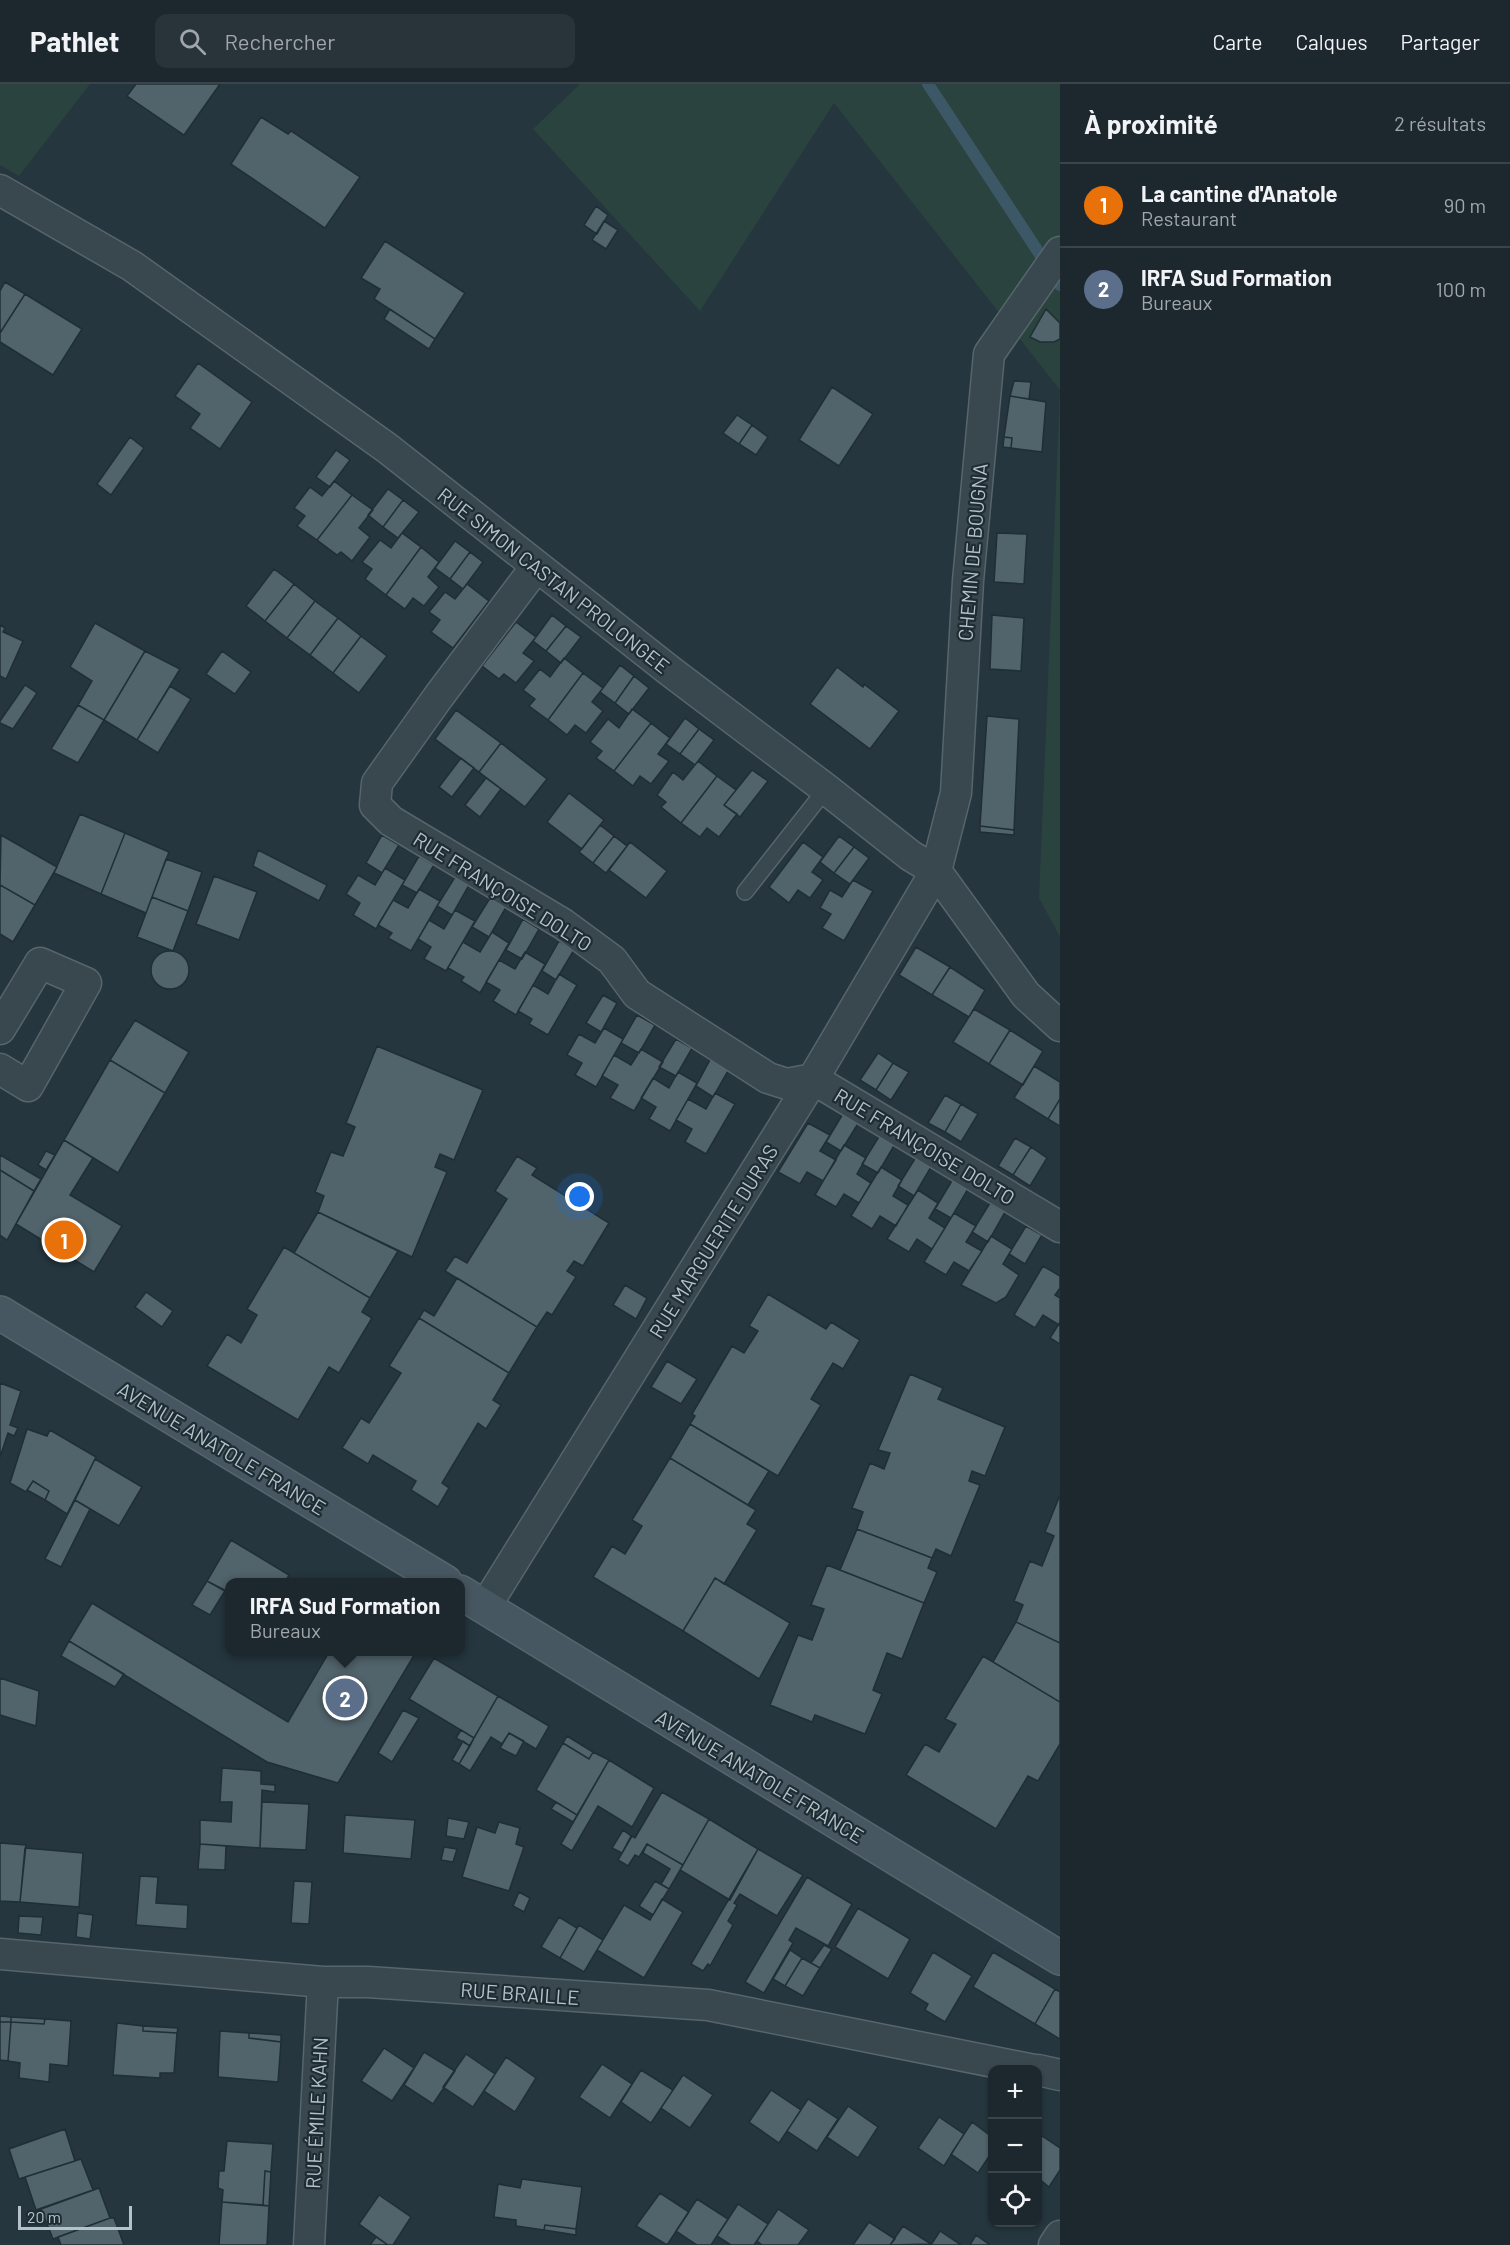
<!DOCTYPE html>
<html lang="fr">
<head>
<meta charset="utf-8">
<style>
  :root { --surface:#1c282e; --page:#29343a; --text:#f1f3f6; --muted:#a0a6aa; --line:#3a444a; --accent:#8fcef4 }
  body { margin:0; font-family:Barlow,sans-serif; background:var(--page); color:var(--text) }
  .controls { position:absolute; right:18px; bottom:18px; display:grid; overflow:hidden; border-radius:12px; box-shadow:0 2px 4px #0004 }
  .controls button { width:54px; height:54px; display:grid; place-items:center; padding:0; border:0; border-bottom:2px solid var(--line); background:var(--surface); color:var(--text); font:30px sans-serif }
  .scale { position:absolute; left:18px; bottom:15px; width:114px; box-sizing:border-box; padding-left:6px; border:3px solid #b5c2c9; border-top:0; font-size:16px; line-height:21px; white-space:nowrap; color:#b5c2c9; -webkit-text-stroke:4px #1e2c33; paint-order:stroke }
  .you { position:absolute; left:580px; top:1113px; width:21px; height:21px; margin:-15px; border:4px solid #fff; border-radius:50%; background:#1a73e8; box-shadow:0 0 0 9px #1a73e833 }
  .badge { display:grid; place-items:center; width:39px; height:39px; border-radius:50%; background:var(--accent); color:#fff; font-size:20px; font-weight:700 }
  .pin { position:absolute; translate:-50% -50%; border:3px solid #fff; box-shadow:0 2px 6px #0006 }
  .popup { position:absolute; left:225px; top:1494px; width:240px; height:78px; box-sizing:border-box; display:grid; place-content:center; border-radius:12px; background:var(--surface); filter:drop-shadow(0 2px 4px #0005); font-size:20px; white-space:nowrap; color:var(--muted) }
  .popup b { font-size:22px; color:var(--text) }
  .popup::after { content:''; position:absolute; left:50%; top:100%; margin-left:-12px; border:12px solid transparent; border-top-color:var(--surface) }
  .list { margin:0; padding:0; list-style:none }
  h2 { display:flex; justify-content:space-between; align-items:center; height:78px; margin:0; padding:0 24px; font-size:26px }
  h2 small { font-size:20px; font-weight:400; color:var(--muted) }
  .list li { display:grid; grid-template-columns:39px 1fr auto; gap:18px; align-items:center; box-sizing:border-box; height:84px; padding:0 24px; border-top:2px solid var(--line) }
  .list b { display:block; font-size:22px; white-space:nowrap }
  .list p { margin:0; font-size:20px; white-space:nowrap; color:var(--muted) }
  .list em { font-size:20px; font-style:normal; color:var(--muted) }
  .icon { flex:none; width:33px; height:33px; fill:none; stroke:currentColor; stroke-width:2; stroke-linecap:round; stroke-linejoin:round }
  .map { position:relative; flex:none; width:1060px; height:2161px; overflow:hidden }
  header { display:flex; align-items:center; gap:36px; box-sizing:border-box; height:84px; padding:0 30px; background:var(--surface); border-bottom:2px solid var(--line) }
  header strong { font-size:28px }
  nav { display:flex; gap:33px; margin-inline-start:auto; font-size:21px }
  .search { width:420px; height:54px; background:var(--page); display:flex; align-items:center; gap:15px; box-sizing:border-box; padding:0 21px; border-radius:12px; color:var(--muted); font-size:22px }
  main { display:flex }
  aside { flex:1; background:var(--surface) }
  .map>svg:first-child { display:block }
</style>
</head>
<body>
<header>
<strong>Pathlet</strong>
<div class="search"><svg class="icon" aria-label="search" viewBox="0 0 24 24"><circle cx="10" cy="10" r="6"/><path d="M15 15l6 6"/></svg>Rechercher</div>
<nav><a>Carte</a><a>Calques</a><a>Partager</a></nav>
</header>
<main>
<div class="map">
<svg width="1060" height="2161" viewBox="0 0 1060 2161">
  <rect width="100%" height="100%" fill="#25363e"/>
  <path fill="#2a433e" d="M0 0H90L19 92 0 81Z
    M580 0H1060V853L1039 814 1060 306 834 19 700 227 533 45Z"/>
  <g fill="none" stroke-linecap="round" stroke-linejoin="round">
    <path stroke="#3c5766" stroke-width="12" d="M928 0 1060 201"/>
  </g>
  <path fill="#51636b" stroke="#202e35" stroke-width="1.5" d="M136 0H220L184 51 127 12Z
    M261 33 288 50 291 47 360 93 325 144 231 80Z
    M596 122 608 131 597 150 584 141Z
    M604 137 618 146 606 165 592 156Z
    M385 157 465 209 435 255 374 215 380 205 361 194Z
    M5 198 25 210 0 249V207Z
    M25 210 82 245 53 291 0 258V249Z
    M390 225 435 255 429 265 384 235Z
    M1046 225 1060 239V255L1054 258H1040L1030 253Z
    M198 279 252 318 220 365 190 344 200 330 175 312Z
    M1014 297 1031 298 1029 315 1010 312Z
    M832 303 873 330 839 382 799 356Z
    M1010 312 1046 318 1042 368 1011 364 1012 354 1004 353Z
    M737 331 752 341 739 360 723 349Z
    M752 341 768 353 756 371 739 360Z
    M130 353 144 364 111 411 97 400Z
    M1004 353 1012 354 1011 364 1003 363Z
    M336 366 350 376 330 403 316 393Z
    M334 397 352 411 317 456 297 442 305 432 294 424 310 403 322 412Z
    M388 405 403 416 383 443 368 431Z
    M352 411 373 426 359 444 370 453 352 477 341 468 337 471 317 456Z
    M403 416 419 428 398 454 383 443Z
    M402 449 421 463 386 511 365 495 372 485 362 478 380 456 391 464Z
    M997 449 1027 450 1024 500 994 498Z
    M455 457 470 468 450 495 435 484Z
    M421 463 439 478 428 493 439 503 424 522 413 514 405 525 386 511Z
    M470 468 483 478 463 505 450 495Z
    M274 485 294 500 265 537 246 522Z
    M294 500 315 517 287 554 265 537Z
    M467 500 489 517 453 564 431 548 440 536 429 528 445 508 455 515Z
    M315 517 338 534 310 571 287 554Z
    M552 531 566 542 546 567 533 557Z
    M992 531 1024 534 1021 587 990 585Z
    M338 534 361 552 333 589 310 571Z
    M516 538 536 553 523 569 534 577 516 599 504 590 499 595 482 582Z
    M95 539 145 567 104 636 78 621 92 597 70 583Z
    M0 541 5 544 3 548 23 557 6 595 0 592Z
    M566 542 581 553 561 579 546 567Z
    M361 552 387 572 359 609 333 589Z
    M145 567 180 585 137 656 104 636Z
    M222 567 251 588 235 610 206 590Z
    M564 574 583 589 548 636 529 622 535 615 523 606 540 585 550 593Z
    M620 581 634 592 615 619 600 608Z
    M837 583 863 603 864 600 899 627 870 665 810 620Z
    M583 589 603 604 592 618 603 627 586 649 575 641 567 651 548 636Z
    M634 592 649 604 629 630 615 619Z
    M25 601 37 609 13 645 0 639V637Z
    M170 602 191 615 158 669 137 656Z
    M78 621 104 636 78 679 51 665Z
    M632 625 651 639 614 687 596 674 602 667 590 658 608 635 619 644Z
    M456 626 501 659 479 688 435 655Z
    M987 632 1019 635 1014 746 980 742Z
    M685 634 699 645 680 670 666 660Z
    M651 639 670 654 658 670 669 677 651 700 640 692 633 702 614 687Z
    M699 645 714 656 695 681 680 670Z
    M501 659 547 695 525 723 479 688Z
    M461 674 474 684 452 713 439 703Z
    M698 677 717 692 681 739 661 723 666 718 657 711 673 688 683 696Z
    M752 686 768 697 740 733 724 721Z
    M717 692 736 706 724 721 737 730 719 753 707 744 700 753 681 739Z
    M486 694 501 705 480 733 465 721Z
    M569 709 604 736 582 765 547 738Z
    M80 730 125 749 101 810 54 789Z
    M600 741 614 752 593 779 579 768Z
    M980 742 1014 746V751L980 748Z
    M125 749 169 768 146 829 101 810Z
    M1 751 57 783 35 821 0 801Z
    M382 751 399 761 382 789 366 779Z
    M614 752 627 762 606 789 593 779Z
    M839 752 854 763 834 789 820 778Z
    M630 758 667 787 646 814 609 786Z
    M803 758 823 773 812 788 823 796 810 814 798 806 789 819 769 803Z
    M854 763 869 774 850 800 834 789Z
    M258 766 327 801 319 817 253 782Z
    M419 772 434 781 417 809 402 801Z
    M166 775 202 788 188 827 152 813Z
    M385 784 405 796 376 845 353 831 360 819 346 810 358 791 375 801Z
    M214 792 257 808 239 856 196 840Z
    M455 793 469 801 452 831 437 822Z
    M853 796 873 807 844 857 822 844 831 830 820 824 830 806 842 813Z
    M0 801 35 821 13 858 0 850Z
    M419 805 440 817 411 867 388 854 392 849 378 841 393 816 408 824Z
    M152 813 188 827 173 867 137 853Z
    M490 814 506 823 489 853 472 843Z
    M455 826 475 837 446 887 424 875 431 863 418 855 429 836 444 845Z
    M523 835 539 845 522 875 506 866Z
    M492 848 509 859 480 909 461 897 464 893 448 884 463 858 480 868Z
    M559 857 574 866 556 896 542 887Z
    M916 863 950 883 932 911 899 891Z
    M151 886a19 19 0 1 1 38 0a19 19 0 1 1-38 0Z
    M525 868 545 880 516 931 493 917 500 906 486 898 499 876 515 885Z
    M950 883 985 906 969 933 932 911Z
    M559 890 577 901 548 951 529 940 532 935 518 927 533 901 548 910Z
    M603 911 617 919 601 948 586 939Z
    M974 925 1010 946 989 980 953 958Z
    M637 931 655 941 639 969 621 959Z
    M135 936 189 968 165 1009 110 976Z
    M604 944 623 955 596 1003 575 991 582 979 567 971 579 950 595 959Z
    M1010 946 1043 967 1023 1001 989 980Z
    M676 955 692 964 676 992 659 983Z
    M377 962 483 1006 454 1076 440 1070 435 1083 447 1088 412 1173 318 1128 324 1112 315 1108 331 1068 343 1072 355 1043 346 1039Z
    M641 965 663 978 634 1027 610 1014 618 1001 602 992 614 971 631 981Z
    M878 969 893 979 876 1006 860 996Z
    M711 974 729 985 713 1013 696 1002Z
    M110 976 165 1009 118 1089 64 1056Z
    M893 979 909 988 891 1016 876 1006Z
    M1034 982 1060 998V1015L1048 1035 1014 1014Z
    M678 988 697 999 670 1047 649 1035 656 1023 641 1014 653 994 669 1004Z
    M715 1009 735 1020 706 1070 685 1058 692 1045 676 1036 688 1015 706 1025Z
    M945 1011 961 1020 945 1048 928 1039Z
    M1060 1015V1042L1048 1035Z
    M961 1020 978 1030 961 1058 945 1048Z
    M844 1028 859 1038 841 1067 826 1058Z
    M808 1039 830 1051 820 1067 836 1076 823 1097 807 1088 800 1100 778 1088Z
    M880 1051 895 1060 878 1089 862 1080Z
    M1015 1054 1031 1063 1013 1091 998 1082Z
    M64 1056 93 1074 70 1111 122 1142 94 1188 16 1140Z
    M844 1061 866 1074 857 1090 871 1099 859 1119 844 1110 836 1123 815 1111Z
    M1031 1063 1047 1074 1030 1102 1013 1091Z
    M46 1067 55 1071 46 1086 38 1081Z
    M0 1071 41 1095 34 1107 0 1086Z
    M517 1072 537 1084 532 1091 609 1139 583 1182 574 1177 567 1187 576 1193 552 1231 547 1228 537 1243 445 1187 455 1172 467 1179 507 1115 495 1107Z
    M916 1073 931 1083 914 1112 898 1102Z
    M881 1083 902 1096 893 1112 908 1121 896 1142 880 1132 872 1145 851 1132Z
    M0 1086 34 1107 7 1156 0 1151Z
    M953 1095 968 1105 951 1134 935 1125Z
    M918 1106 938 1119 929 1134 945 1144 932 1165 917 1155 909 1168 887 1155Z
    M990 1119 1005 1128 988 1158 972 1148Z
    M318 1128 398 1167 370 1214 294 1169Z
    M954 1129 976 1142 966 1158 982 1167 969 1187 954 1178 946 1191 924 1178Z
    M1026 1142 1042 1151 1025 1180 1009 1170Z
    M991 1152 1012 1165 1003 1180 1019 1191 1006 1213 996 1219 961 1201Z
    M284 1163 370 1214 362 1228 372 1234 339 1289 329 1283 298 1336 207 1282 227 1250 241 1259 257 1231 247 1225Z
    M1043 1182 1060 1192V1204L1055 1211 1060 1214V1238L1059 1241 1043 1231 1035 1244 1014 1231Z
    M457 1194 537 1243 509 1289 419 1234 424 1226 434 1232Z
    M625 1201 647 1214 636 1235 613 1221Z
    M146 1208 173 1227 162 1243 135 1223Z
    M768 1210 826 1245 831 1238 860 1256 843 1285 833 1279 811 1315 821 1321 778 1392 690 1340 695 1332 692 1330 732 1262 744 1269 758 1247 749 1242Z
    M419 1234 509 1289 493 1316 501 1321 486 1345 478 1339 442 1399 449 1404 438 1423 411 1406 416 1397 373 1371 368 1380 342 1364 361 1334 369 1339 401 1289 389 1282Z
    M1060 1238V1260L1050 1254Z
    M667 1277 697 1295 681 1320 651 1303Z
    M910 1290 943 1304 938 1315 1005 1343 985 1392 972 1387 969 1397 980 1401 951 1472 936 1465 932 1474 857 1445 863 1428 852 1424 870 1379 884 1385 890 1369 878 1366Z
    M0 1299 21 1307 10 1341 18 1344 14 1352 8 1349 0 1373Z
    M690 1340 769 1387 748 1421 670 1374Z
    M27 1345 47 1352 50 1346 96 1373 67 1430 45 1416 49 1407 33 1397 26 1408 10 1399Z
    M670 1374 756 1426 747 1440 757 1446 724 1500 715 1494 683 1547 593 1493 612 1462 625 1470 642 1442 632 1436Z
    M95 1375 142 1403 119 1442 75 1416Z
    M33 1397 49 1407 45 1416 27 1406Z
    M1060 1411V1559L1016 1538 1023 1521 1014 1517 1030 1477 1042 1482 1054 1452 1045 1448Z
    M75 1416 90 1425 61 1483 45 1475Z
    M857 1445 932 1474 928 1484 937 1488 924 1519 840 1486Z
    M231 1456 289 1491 285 1498H230V1509L207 1497Z
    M827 1481 924 1519 902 1575 887 1569 873 1606 882 1610 865 1650 815 1631 812 1638 770 1621 798 1551 812 1556 824 1525 811 1521Z
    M715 1494 790 1539 759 1595 683 1547Z
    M207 1497 225 1507 210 1531 192 1521Z
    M92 1519 288 1638 329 1568H416L338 1699 267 1678 69 1557Z
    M1016 1538 1060 1559V1618L993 1578Z
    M69 1557 124 1590 115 1603 61 1572Z
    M983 1572 1060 1618V1660L1038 1697 1028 1692 996 1745 906 1691 925 1660 939 1668 956 1640 945 1635Z
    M434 1574 498 1612 474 1654 409 1615Z
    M0 1594 39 1607 36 1642 0 1631Z
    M498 1612 549 1642 536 1665 509 1649 502 1660 491 1653 470 1687 459 1680Z
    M403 1626 419 1634 392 1678 378 1669Z
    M461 1646 474 1654 470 1662 456 1654Z
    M509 1649 524 1657 516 1672 500 1664Z
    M567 1652 593 1668 589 1675 563 1659Z
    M463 1657 470 1662 459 1680 452 1676Z
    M563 1659 589 1675 593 1668 609 1676 577 1731 536 1706Z
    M609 1676 654 1704 632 1743 598 1722 572 1767 561 1760Z
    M222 1684 261 1687V1700L275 1701V1708L262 1706 260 1764 200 1760V1736L231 1738 232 1718H220Z
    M662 1708 709 1735 683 1781 647 1760 639 1773 635 1771 628 1782 618 1776 632 1752 635 1754Z
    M262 1718 309 1720 306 1766 260 1764Z
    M556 1718 577 1731 573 1738 551 1725Z
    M345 1731 415 1736 411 1775 343 1769Z
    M448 1734 469 1738 464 1755 446 1752Z
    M709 1735 758 1765 730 1816 680 1786Z
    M499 1738 520 1744 516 1760 524 1763 509 1807 462 1793 477 1743 495 1749Z
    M623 1746 631 1752 622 1769 612 1764Z
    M0 1759 26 1761 20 1818 0 1817Z
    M200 1760 226 1762 225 1786 198 1785Z
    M647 1760 683 1781 669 1805 661 1800 670 1785 643 1769Z
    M444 1763 457 1765 453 1778 441 1776Z
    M25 1764 83 1769 79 1823 20 1818Z
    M758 1765 803 1791 777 1832 740 1810 734 1819 737 1821 728 1837 733 1841 710 1882 708 1880 703 1887 691 1880Z
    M140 1792 158 1793 156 1819 188 1821 187 1845 136 1841Z
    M807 1793 852 1820 828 1862 796 1844 789 1856 793 1859 764 1909 745 1898Z
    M294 1797 312 1798 309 1840 291 1839Z
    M655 1797 669 1805 653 1831 639 1822Z
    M519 1808 530 1814 524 1828 513 1822Z
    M662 1815 683 1828 644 1894 597 1866 624 1821 650 1836Z
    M858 1824 910 1855 888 1895 835 1863Z
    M78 1829 93 1831 90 1855 76 1853Z
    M19 1832 43 1833 41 1851 18 1849Z
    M559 1833 577 1844 560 1874 541 1863Z
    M579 1841 603 1856 584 1888 560 1874Z
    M824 1861 832 1865 820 1884 811 1879Z
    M790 1866 802 1874 785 1902 773 1895Z
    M933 1868 972 1892 945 1938 925 1926 928 1920 910 1909Z
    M993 1868 1055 1905 1035 1940 973 1903Z
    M802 1874 820 1884 803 1912 785 1902Z
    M1055 1905 1060 1908V1955L1035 1940Z
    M0 1932 11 1933V1938H0Z
    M11 1933 45 1935 44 1940 11 1938Z
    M45 1935 71 1937 68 1982 50 1980 49 1998 19 1994 20 1979 8 1977 11 1938 44 1940Z
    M0 1938H11L8 1977 0 1976Z
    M117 1939 143 1942V1947L177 1949 174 1989H160V1994L113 1991Z
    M143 1942 178 1944 177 1949 143 1947Z
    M220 1947 249 1949V1954L281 1958 278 1998 218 1993Z
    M249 1949 281 1951V1958L249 1954Z
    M384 1964 414 1984 392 2017 361 1997Z
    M424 1968 455 1987 433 2020 404 2001Z
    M466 1970 495 1990 473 2023 443 2003Z
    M506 1973 536 1994 515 2028 484 2007Z
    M602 1980 632 2000 610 2034 579 2013Z
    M641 1986 673 2006 651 2039 621 2018Z
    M683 1991 713 2011 690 2044 661 2024Z
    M771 2006 801 2026 779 2059 749 2038Z
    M808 2015 838 2035 817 2067 787 2047Z
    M848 2022 878 2043 858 2074 827 2053Z
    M939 2033 964 2050 944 2082 918 2064Z
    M972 2038 992 2053V2068L978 2089 951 2070Z
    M65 2045 75 2077 19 2095 9 2065Z
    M1042 2052 1060 2064V2086L1049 2103 1038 2094V2059Z
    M227 2057 273 2060 271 2088 265 2087 263 2121 222 2118 223 2106 218 2104 219 2087H224Z
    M81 2075 93 2106 36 2126 25 2093Z
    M265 2087 271 2088 269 2122 263 2121Z
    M522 2095 582 2103 576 2145 545 2141 544 2146 516 2142V2136L494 2133 498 2100 520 2104Z
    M99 2104 110 2134 53 2155 41 2125Z
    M660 2109 689 2128 667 2161 636 2142Z
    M379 2111 411 2133 393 2161H388L359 2140Z
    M697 2115 728 2135 711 2161H697L676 2147Z
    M222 2118 269 2122 267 2161H219Z
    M738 2120 768 2140 754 2161H731L717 2152Z
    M778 2125 809 2146 798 2161H762L757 2157Z
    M110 2134H114L124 2161H61L58 2153Z
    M869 2138 895 2155 890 2161H853Z
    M545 2141 576 2145V2151L544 2146Z
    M903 2142 931 2160 890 2161Z
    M940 2147 961 2161H931Z
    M976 2151 990 2161H970Z
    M376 2153 388 2161H370Z"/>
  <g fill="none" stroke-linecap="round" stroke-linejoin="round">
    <defs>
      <path id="service" d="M745 808 826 705"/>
      <path id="minor" d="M0 106 132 182 387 364 670 587 826 705 911 772 936 787 1026 911 1060 942
        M536 483 439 612 377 699 375 721 391 737 563 840 612 876 637 910 768 994 787 1000 813 995 1060 1143
        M0 945 40 879 86 899 28 1002 0 985
        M485 1523 813 995 936 787 956 709 968 497 989 270 1060 168
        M0 1870 323 1898H368L708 1921 1034 1986
        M1038 1986 1060 1991
        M309 2161 323 1898
        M1054 2161 1060 2152"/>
      <path id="secondary" d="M0 1229 445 1498
        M460 1508 1060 1874"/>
    </defs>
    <use href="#service" stroke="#57656c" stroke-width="18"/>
    <use href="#minor" stroke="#57656c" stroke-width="33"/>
    <use href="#secondary" stroke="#57656c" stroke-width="36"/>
    <use href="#service" stroke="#39474e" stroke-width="15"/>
    <use href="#minor" stroke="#39474e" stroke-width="30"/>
    <use href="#secondary" stroke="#475761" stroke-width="33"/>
  </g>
  <g text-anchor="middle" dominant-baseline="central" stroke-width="4.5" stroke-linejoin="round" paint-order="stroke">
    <g font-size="20" fill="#b5c2c9" stroke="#1e2c33">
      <text transform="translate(972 468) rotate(-85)">CHEMIN DE BOUGNA</text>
      <text transform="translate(554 496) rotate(38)">RUE SIMON CASTAN PROLONGEE</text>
      <text transform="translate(503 807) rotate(32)">RUE FRANÇOISE DOLTO</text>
      <text transform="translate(925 1062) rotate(31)">RUE FRANÇOISE DOLTO</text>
      <text transform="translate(713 1157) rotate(-58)">RUE MARGUERITE DURAS</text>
      <text transform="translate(222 1364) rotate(31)">AVENUE ANATOLE FRANCE</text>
      <text transform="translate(760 1692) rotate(31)">AVENUE ANATOLE FRANCE</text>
      <text transform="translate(520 1909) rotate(4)">RUE BRAILLE</text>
      <text transform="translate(316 2029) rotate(-87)">RUE ÉMILE KAHN</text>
    </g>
  </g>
</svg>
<div class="controls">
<button>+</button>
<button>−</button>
<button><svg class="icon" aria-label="locate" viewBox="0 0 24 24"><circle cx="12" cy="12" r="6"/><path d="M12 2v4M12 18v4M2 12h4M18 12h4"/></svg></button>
</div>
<div class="scale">20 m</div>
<div class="you"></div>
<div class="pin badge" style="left:64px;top:1156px;background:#e8710a">1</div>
<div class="pin badge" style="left:345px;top:1614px;background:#5c6f8a">2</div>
<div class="popup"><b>IRFA Sud Formation</b>Bureaux</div>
</div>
<aside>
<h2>À proximité<small>2 résultats</small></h2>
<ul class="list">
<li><span class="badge" style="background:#e8710a">1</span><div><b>La cantine d'Anatole</b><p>Restaurant</p></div><em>90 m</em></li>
<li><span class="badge" style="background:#5c6f8a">2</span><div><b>IRFA Sud Formation</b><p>Bureaux</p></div><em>100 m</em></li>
</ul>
</aside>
</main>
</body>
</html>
